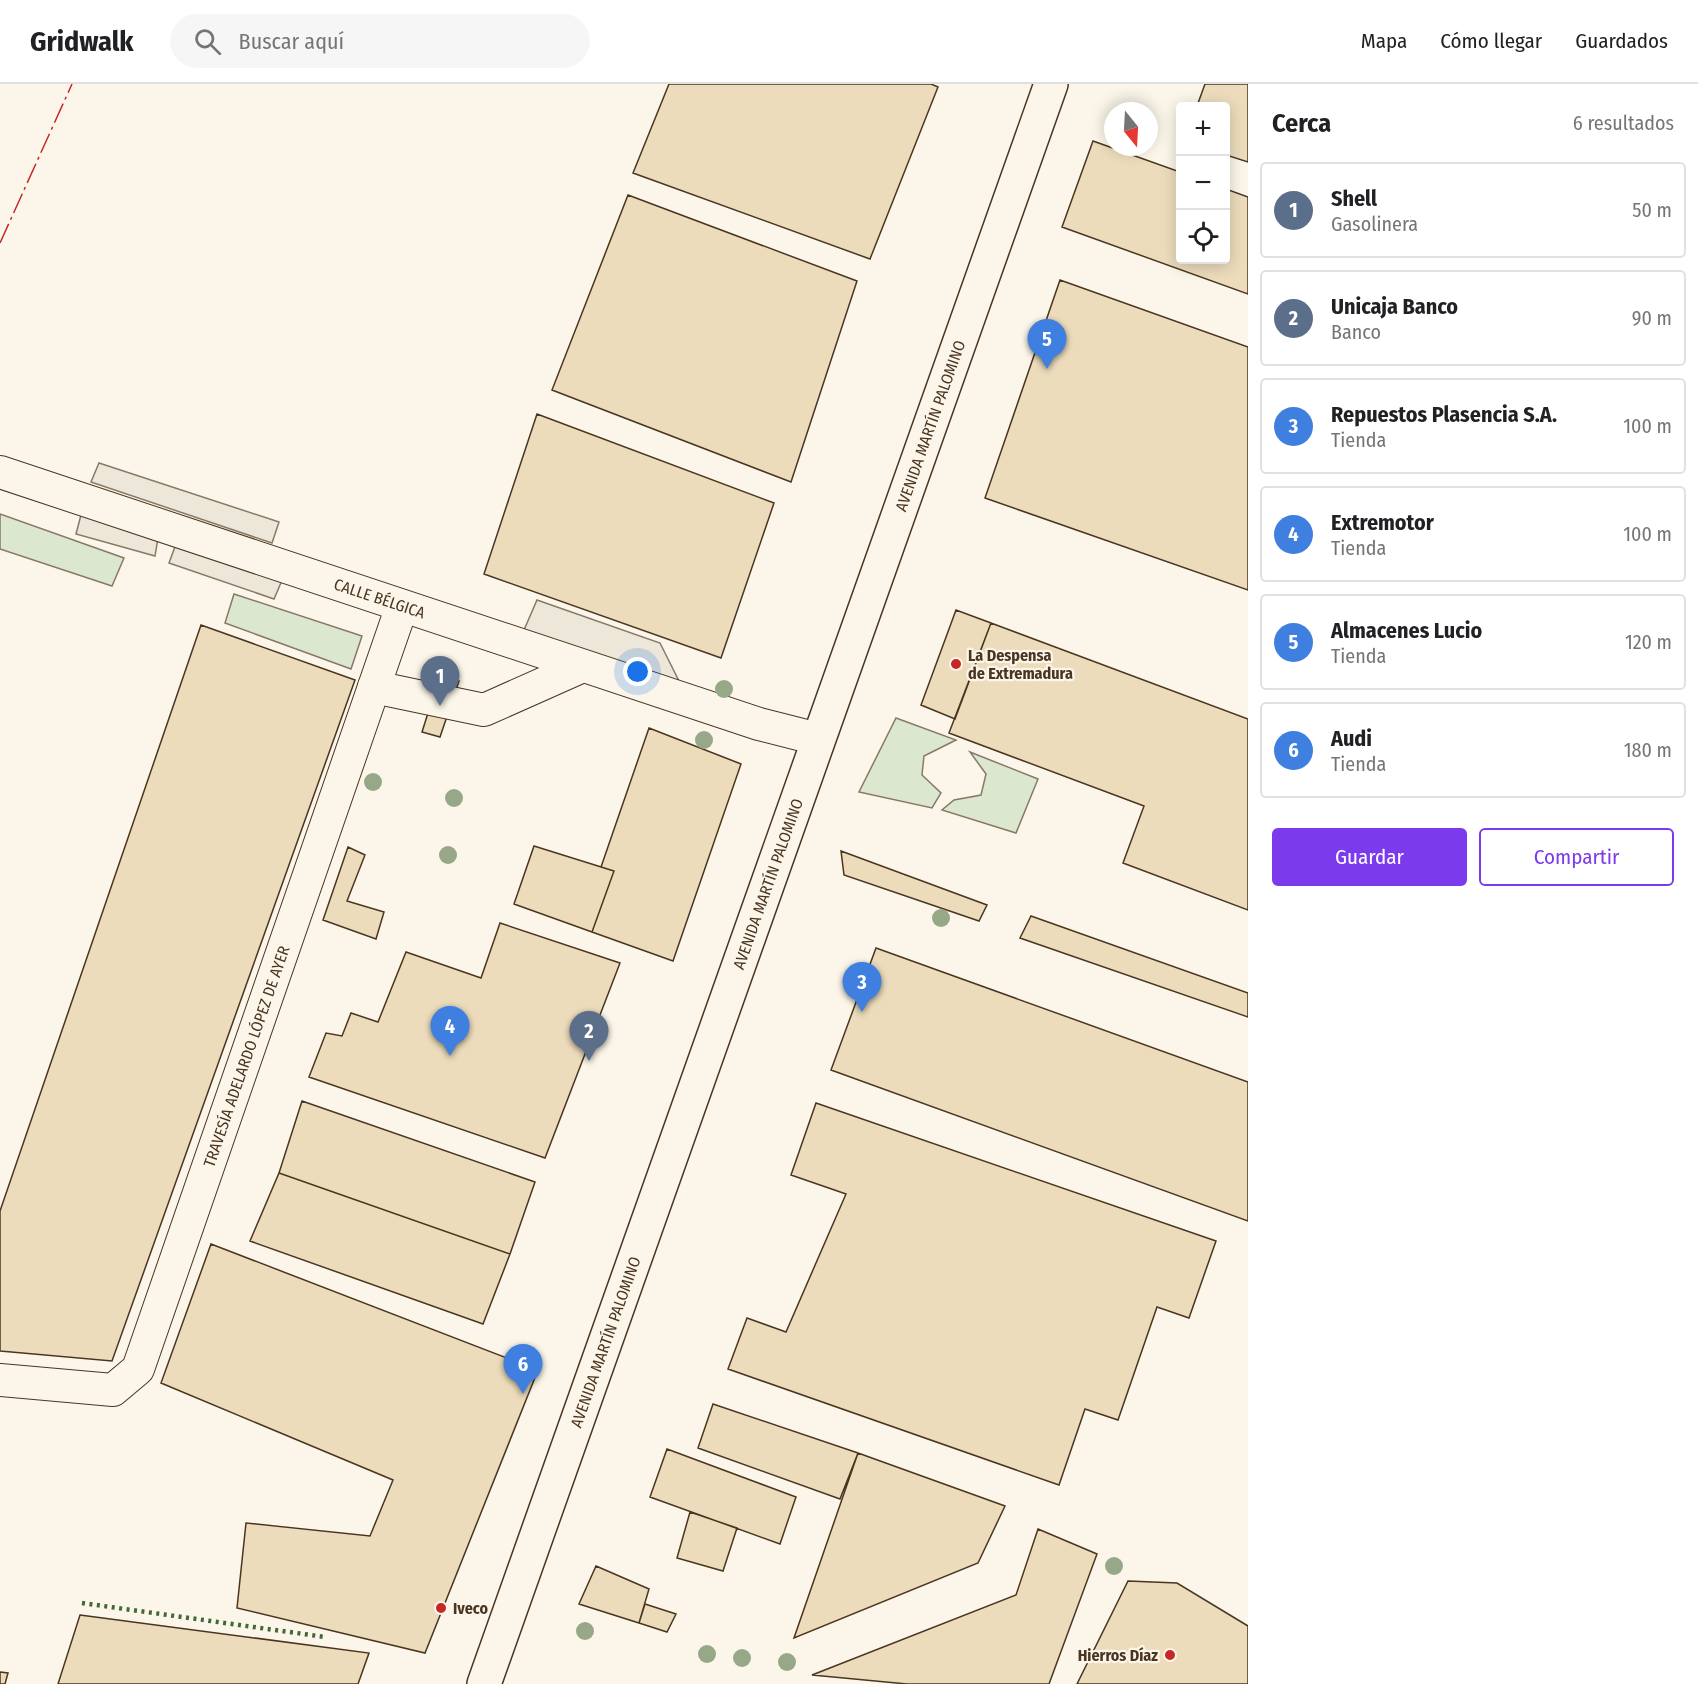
<!DOCTYPE html>
<html lang="es">
<head>
<meta charset="utf-8">
<style>
  :root { --surface:#fff; --page:#f6f6f6; --text:#202124; --muted:#757577; --line:#e0e0e0; --accent:#7c3aed }
  body { margin:0; font-family:"Fira Sans Condensed",sans-serif; background:var(--page); color:var(--text) }
  .controls { position:absolute; right:18px; top:18px; display:grid; overflow:hidden; border-radius:6px; box-shadow:0 3px 15px #0003 }
  .controls button { width:54px; height:54px; display:grid; place-items:center; padding:0; border:0; border-bottom:2px solid var(--line); background:var(--surface); color:var(--text); font:30px sans-serif }
  .compass { position:absolute; left:1104px; top:18px; width:54px; height:54px; border-radius:50%; background:var(--surface); box-shadow:0 3px 15px #0003; rotate:162deg }
  .you { position:absolute; left:638px; top:588px; width:21px; height:21px; margin:-15px; border:4px solid #fff; border-radius:50%; background:#1a73e8; box-shadow:0 0 0 9px #1a73e833 }
  .badge { display:grid; place-items:center; width:39px; height:39px; border-radius:50%; background:var(--accent); color:#fff; font-size:20px; font-weight:700 }
  .pin { position:absolute; translate:-50% -50px; filter:drop-shadow(0 2px 3px #0008) }
  .pin::after { content:''; position:absolute; top:32px; width:21px; height:18px; background:inherit; clip-path:polygon(0 0,100% 0,50% 100%) }
  .list { margin:0; padding:0; list-style:none }
  h2 { display:flex; justify-content:space-between; align-items:center; height:78px; margin:0; padding:0 24px; font-size:26px }
  h2 small { font-size:20px; font-weight:400; color:var(--muted) }
  .list li { display:grid; grid-template-columns:39px 1fr auto; gap:18px; align-items:center; box-sizing:border-box; height:96px; margin:0 12px 12px; padding:0 12px; border:2px solid var(--line); border-radius:6px }
  .list b { display:block; font-size:22px; white-space:nowrap }
  .list p { margin:0; font-size:20px; white-space:nowrap; color:var(--muted) }
  .list em { font-size:20px; font-style:normal; color:var(--muted) }
  .actions { display:flex; gap:12px; padding:18px 24px }
  .actions a { flex:1; padding:14px 0; border:2px solid var(--accent); border-radius:6px; text-align:center; font-size:21px; color:var(--accent) }
  .actions .main { background:var(--accent); color:#fff }
  .icon { flex:none; width:33px; height:33px; fill:none; stroke:currentColor; stroke-width:2; stroke-linecap:round; stroke-linejoin:round }
  .map { position:relative; flex:none; width:1248px; height:1600px; overflow:hidden }
  header { display:flex; align-items:center; gap:36px; box-sizing:border-box; height:84px; padding:0 30px; background:var(--surface); border-bottom:2px solid var(--line) }
  header strong { font-size:28px }
  nav { display:flex; gap:33px; margin-inline-start:auto; font-size:21px }
  .search { width:420px; height:54px; background:var(--page); display:flex; align-items:center; gap:15px; box-sizing:border-box; padding:0 21px; border-radius:33px; color:var(--muted); font-size:22px }
  main { display:flex }
  aside { flex:1; background:var(--surface) }
  .map>svg:first-child { display:block }
</style>
</head>
<body>
<header>
<strong>Gridwalk</strong>
<div class="search"><svg class="icon" aria-label="search" viewBox="0 0 24 24"><circle cx="10" cy="10" r="6"/><path d="M15 15l6 6"/></svg>Buscar aquí</div>
<nav><a>Mapa</a><a>Cómo llegar</a><a>Guardados</a></nav>
</header>
<main>
<div class="map">
<svg width="1248" height="1600" viewBox="0 0 1248 1600">
  <rect width="100%" height="100%" fill="#fbf6e9"/>
  <path fill="#dce7d0" stroke="#887966" stroke-width="1.5" d="M0 430 124 474 112 502 0 465Z
    M234 510 362 552 351 585 225 539Z
    M896 634 956 656 924 672 922 691 941 709 932 724 859 708Z
    M970 668 1038 695 1016 749 942 726 954 716 981 711 986 690Z"/>
  <path fill="#ede7d9" stroke="#887966" stroke-width="1.5" d="M99 379 279 438 272 459 91 398Z
    M82 427 158 454 155 472 76 450Z
    M176 460 283 494 274 515 169 479Z
    M537 516 660 559 680 599 524 546Z"/>
  <path fill="#ecdcbc" stroke="#4a3520" stroke-width="1.5" d="M669 0H931L938 3 870 175 633 89Z
    M1205 0H1248V78L1226 71V22H1197Z
    M1093 57 1180 88V176H1226V105L1248 113V210L1062 143Z
    M628 111 857 197 791 398 552 306Z
    M1060 196 1248 263V506L985 414Z
    M537 330 774 419 721 574 484 490Z
    M956 526 991 539 955 635 921 621Z
    M991 539 1248 635V826L1123 779 1144 722 949 649Z
    M201 541 355 596 112 1277 0 1267V1127Z
    M440 591 459 597 440 653 422 648Z
    M649 644 741 680 673 877 592 848 614 787 601 783Z
    M534 762 614 787 592 848 514 820Z
    M348 763 365 771 347 817 384 828 376 855 323 836Z
    M841 767 987 821 979 837 844 791Z
    M1031 832 1248 909V933L1020 854Z
    M500 839 620 879 545 1074 309 993 326 949 342 952 351 929 378 938 406 868 481 894Z
    M876 864 1248 998V1137L831 986Z
    M302 1017 535 1098 510 1170 279 1089Z
    M816 1019 1216 1157 1189 1234 1157 1223 1118 1336 1085 1325 1059 1401 728 1285 747 1234 786 1248 846 1110 791 1091Z
    M279 1089 510 1170 483 1240 250 1157Z
    M211 1160 538 1286 425 1569 237 1524 246 1439 370 1452 393 1396 161 1299Z
    M713 1320 858 1369 840 1415 698 1364Z
    M667 1365 796 1413 780 1460 650 1413Z
    M858 1369 1005 1422 978 1479 794 1554Z
    M690 1428 737 1444 723 1487 677 1474Z
    M1038 1445 1097 1470 1049 1600H907L812 1591 1016 1511Z
    M596 1482 649 1505 639 1539 579 1520Z
    M1128 1497 1177 1499 1248 1542V1600H1077Z
    M645 1520 676 1530 667 1548 639 1539Z
    M80 1531 369 1569 358 1600H58Z
    M0 1588 8 1589 5 1600H0Z"/>
  <g fill="none" stroke-linecap="round" stroke-linejoin="round">
    <defs>
      <g id="minor">
        <path id="s1" d="M0 388 759 640 818 655"/>
        <path d="M374 603 484 626 583 582"/>
        <path id="s2" d="M0 1296 113 1306 138 1285 402 522"/>
      </g>
      <g id="major">
        <path id="s3" d="M484 1600 1051 0"/>
      </g>
    </defs>
    <use href="#minor" stroke="#4a3520" stroke-width="34"/>
    <use href="#major" stroke="#4a3520" stroke-width="36"/>
    <use href="#minor" stroke="#fbf6e9" stroke-width="32"/>
    <use href="#major" stroke="#fbf6e9" stroke-width="33"/>
    <path stroke="#436837" stroke-width="4.5" stroke-dasharray="3 4.5" stroke-linecap="butt" d="M82 1519 325 1553"/>
    <path stroke="#c62828" stroke-width="1.5" stroke-dasharray="21 4.5 3 4.5" stroke-linecap="butt" d="M0 159 72 0"/>
  </g>
  <g fill="#96a887">
    <circle cx="724" cy="605" r="9"/>
    <circle cx="704" cy="656" r="9"/>
    <circle cx="373" cy="698" r="9"/>
    <circle cx="454" cy="714" r="9"/>
    <circle cx="448" cy="771" r="9"/>
    <circle cx="941" cy="834" r="9"/>
    <circle cx="1114" cy="1482" r="9"/>
    <circle cx="585" cy="1547" r="9"/>
    <circle cx="707" cy="1570" r="9"/>
    <circle cx="742" cy="1574" r="9"/>
    <circle cx="787" cy="1578" r="9"/>
  </g>
  <g fill="#c62828" stroke="#fbf6e9" stroke-width="2">
    <circle cx="956" cy="580" r="6"/>
    <circle cx="441" cy="1524" r="6"/>
    <circle cx="1170" cy="1571" r="6"/>
  </g>
  <g text-anchor="middle" dominant-baseline="central" stroke-width="4.5" stroke-linejoin="round" paint-order="stroke">
    <g font-size="16" fill="#4a3520" stroke="#fbf6e9">
      <text stroke="none"><textPath href="#s3" startOffset="1335">AVENIDA MARTÍN PALOMINO</textPath></text>
      <text stroke="none"><textPath href="#s1" startOffset="400">CALLE BÉLGICA</textPath></text>
      <text stroke="none"><textPath href="#s3" startOffset="849">AVENIDA MARTÍN PALOMINO</textPath></text>
      <text stroke="none"><textPath href="#s2" startOffset="477">TRAVESÍA ADELARDO LÓPEZ DE AYER</textPath></text>
      <text stroke="none"><textPath href="#s3" startOffset="363">AVENIDA MARTÍN PALOMINO</textPath></text>
    </g>
    <g font-size="16" font-weight="bold" fill="#4a3520" stroke="#fbf6e9" text-anchor="start">
      <text x="968" y="571">La Despensa<tspan x="968" dy="18">de Extremadura</tspan></text>
      <text x="453" y="1524">Iveco</text>
      <text x="1158" y="1571" text-anchor="end">Hierros Díaz</text>
    </g>
  </g>
</svg>
<div class="controls">
<button>+</button>
<button>−</button>
<button><svg class="icon" aria-label="locate" viewBox="0 0 24 24"><circle cx="12" cy="12" r="6"/><path d="M12 2v4M12 18v4M2 12h4M18 12h4"/></svg></button>
</div>
<svg class="compass" viewBox="-18 -18 36 36"><path d="M0-13l5 13h-10z" fill="#e53935"/><path d="M0 13l5-13h-10z" fill="#757577"/></svg>
<div class="you"></div>
<div class="pin badge" style="left:440px;top:622px;background:#5c6f8a">1</div>
<div class="pin badge" style="left:589px;top:977px;background:#5c6f8a">2</div>
<div class="pin badge" style="left:862px;top:928px;background:#3f7fe0">3</div>
<div class="pin badge" style="left:450px;top:972px;background:#3f7fe0">4</div>
<div class="pin badge" style="left:1047px;top:285px;background:#3f7fe0">5</div>
<div class="pin badge" style="left:523px;top:1310px;background:#3f7fe0">6</div>
</div>
<aside>
<h2>Cerca<small>6 resultados</small></h2>
<ul class="list">
<li><span class="badge" style="background:#5c6f8a">1</span><div><b>Shell</b><p>Gasolinera</p></div><em>50 m</em></li>
<li><span class="badge" style="background:#5c6f8a">2</span><div><b>Unicaja Banco</b><p>Banco</p></div><em>90 m</em></li>
<li><span class="badge" style="background:#3f7fe0">3</span><div><b>Repuestos Plasencia S.A.</b><p>Tienda</p></div><em>100 m</em></li>
<li><span class="badge" style="background:#3f7fe0">4</span><div><b>Extremotor</b><p>Tienda</p></div><em>100 m</em></li>
<li><span class="badge" style="background:#3f7fe0">5</span><div><b>Almacenes Lucio</b><p>Tienda</p></div><em>120 m</em></li>
<li><span class="badge" style="background:#3f7fe0">6</span><div><b>Audi</b><p>Tienda</p></div><em>180 m</em></li>
</ul>
<div class="actions"><a class="main">Guardar</a><a>Compartir</a></div>
</aside>
</main>
</body>
</html>
